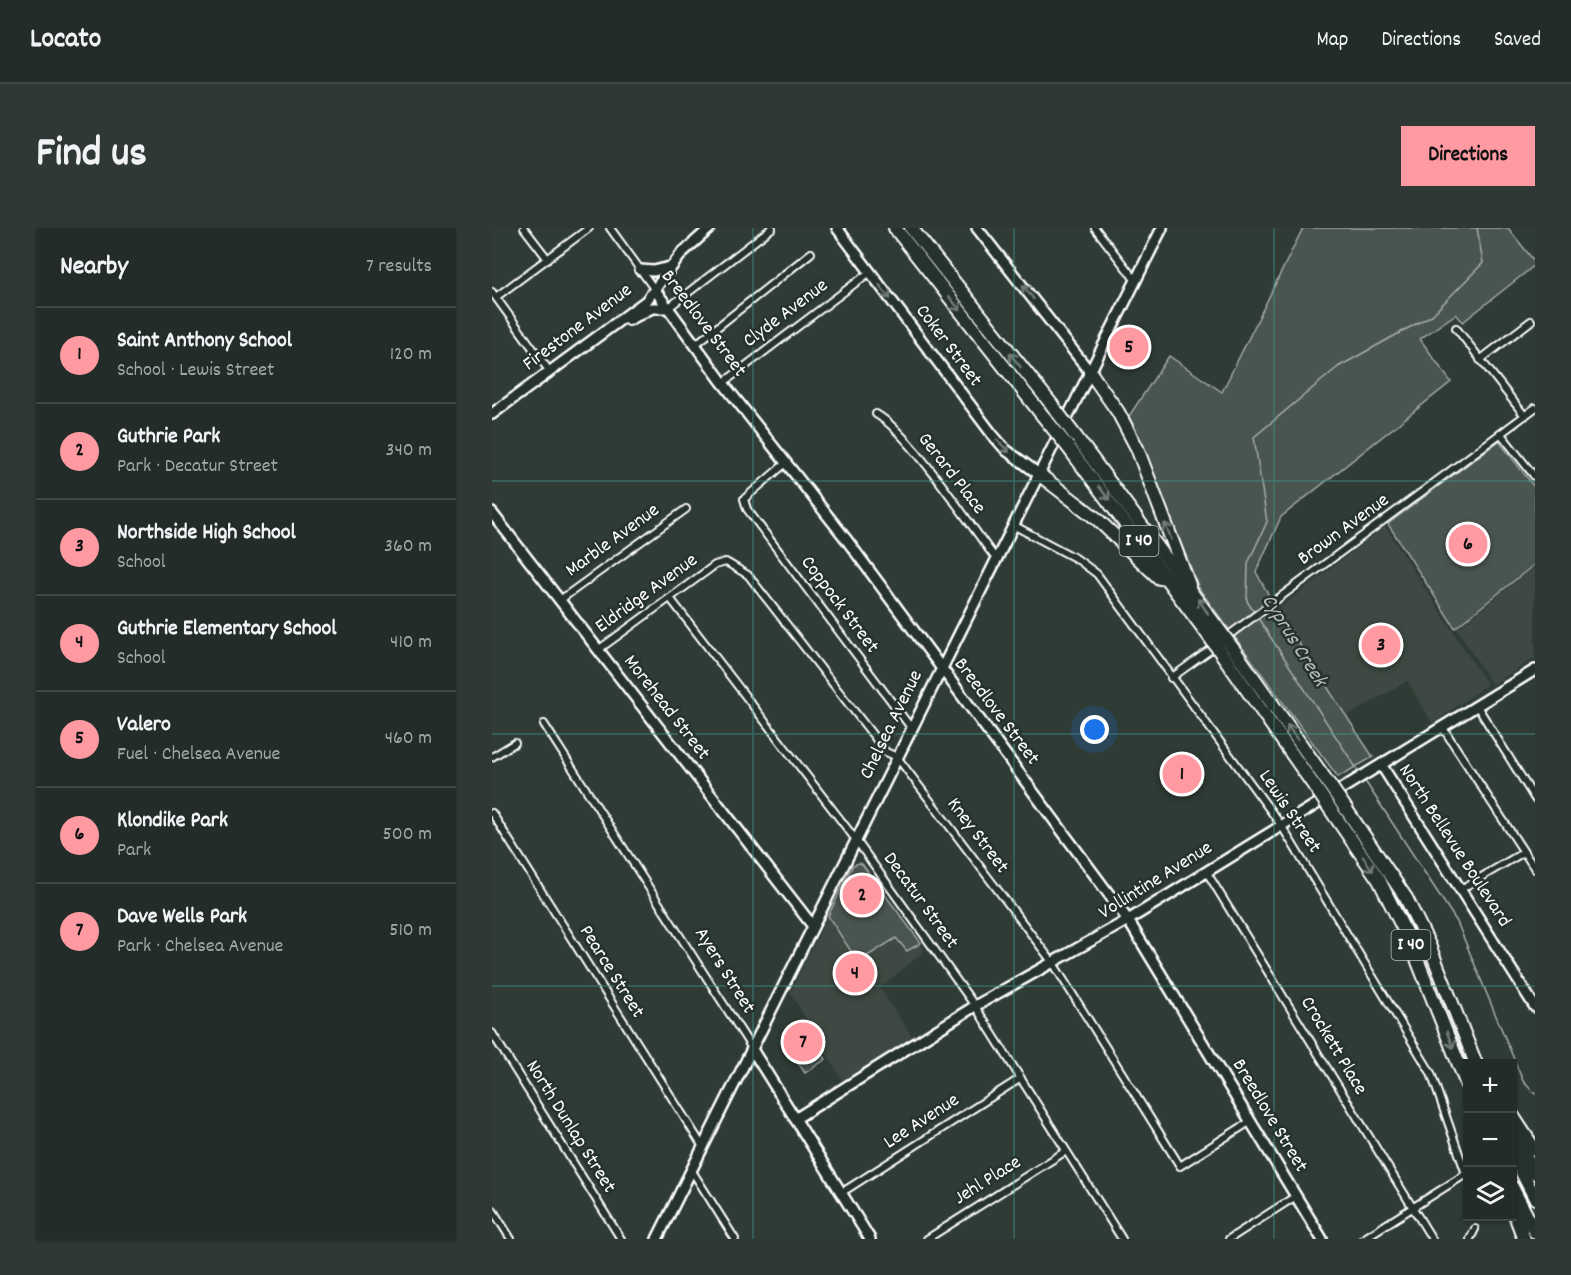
<!DOCTYPE html>
<html lang="en">
<head>
<meta charset="utf-8">
<style>
  :root { --surface:#232c28; --page:#2f3834; --text:#f1f3f6; --muted:#a3a7a8; --line:#404845; --accent:#ff9aa2 }
  body { margin:0; font-family:Dekko,sans-serif; background:var(--page); color:var(--text) }
  .controls { position:absolute; right:18px; bottom:18px; display:grid; overflow:hidden; border-radius:0px; box-shadow:0 2px 4px #0004 }
  .controls button { width:54px; height:54px; display:grid; place-items:center; padding:0; border:0; border-bottom:2px solid var(--line); background:var(--surface); color:var(--text); font:30px sans-serif }
  .you { position:absolute; left:603px; top:502px; width:21px; height:21px; margin:-15px; border:4px solid #fff; border-radius:50%; background:#1a73e8; box-shadow:0 0 0 9px #1a73e833 }
  .badge { display:grid; place-items:center; width:39px; height:39px; border-radius:50%; background:var(--accent); color:#111; font-size:20px; font-weight:700 }
  .pin { position:absolute; translate:-50% -50%; border:3px solid #fff; box-shadow:0 2px 6px #0006 }
  .list { margin:0; padding:0; list-style:none }
  h2 { display:flex; justify-content:space-between; align-items:center; height:78px; margin:0; padding:0 24px; font-size:26px }
  h2 small { font-size:20px; font-weight:400; color:var(--muted) }
  .list li { display:grid; grid-template-columns:39px 1fr auto; gap:18px; align-items:center; box-sizing:border-box; height:96px; padding:0 24px; border-top:2px solid var(--line) }
  .list b { display:block; font-size:22px; white-space:nowrap }
  .list p { margin:0; font-size:20px; white-space:nowrap; color:var(--muted) }
  .list em { font-size:20px; font-style:normal; color:var(--muted) }
  .icon { flex:none; width:33px; height:33px; fill:none; stroke:currentColor; stroke-width:2; stroke-linecap:round; stroke-linejoin:round }
  .map { position:relative; flex:none; width:1043px; height:1011px; overflow:hidden; border-radius:0px }
  header { display:flex; align-items:center; gap:36px; box-sizing:border-box; height:84px; padding:0 30px; background:var(--surface); border-bottom:2px solid var(--line) }
  header strong { font-size:28px }
  nav { display:flex; gap:33px; margin-inline-start:auto; font-size:21px }
  .intro { display:flex; align-items:center; justify-content:space-between; box-sizing:border-box; height:144px; padding:0 36px }
  h1 { margin:0; font-size:42px }
  .button { padding:15px 27px; border-radius:0px; background:var(--accent); color:#111; font-size:21px; font-weight:700 }
  main { display:flex; gap:36px; padding:0 36px }
  aside { flex:1; background:var(--surface); border-radius:0px; box-shadow:0 2px 4px #0004 }
  .map>svg:first-child { display:block }
</style>
</head>
<body>
<header>
<strong>Locato</strong>
<nav><a>Map</a><a>Directions</a><a>Saved</a></nav>
</header>
<div class="intro"><h1>Find us</h1><a class="button">Directions</a></div>
<main>
<aside>
<h2>Nearby<small>7 results</small></h2>
<ul class="list">
<li><span class="badge">1</span><div><b>Saint Anthony School</b><p>School · Lewis Street</p></div><em>120 m</em></li>
<li><span class="badge">2</span><div><b>Guthrie Park</b><p>Park · Decatur Street</p></div><em>340 m</em></li>
<li><span class="badge">3</span><div><b>Northside High School</b><p>School</p></div><em>360 m</em></li>
<li><span class="badge">4</span><div><b>Guthrie Elementary School</b><p>School</p></div><em>410 m</em></li>
<li><span class="badge">5</span><div><b>Valero</b><p>Fuel · Chelsea Avenue</p></div><em>460 m</em></li>
<li><span class="badge">6</span><div><b>Klondike Park</b><p>Park</p></div><em>500 m</em></li>
<li><span class="badge">7</span><div><b>Dave Wells Park</b><p>Park · Chelsea Avenue</p></div><em>510 m</em></li>
</ul>
</aside>
<div class="map">
<svg width="1043" height="1011" viewBox="0 0 1043 1011">
  <rect width="100%" height="100%" fill="#2f3b35"/>
  <filter id="ink" filterUnits="userSpaceOnUse"><feTurbulence type="fractalNoise" baseFrequency=".0167" numOctaves="2"/><feDisplacementMap in="SourceGraphic" scale="12" xChannelSelector="R" yChannelSelector="G"/><feConvolveMatrix kernelMatrix="1 2 1 2 8 2 1 2 1" color-interpolation-filters="sRGB"/></filter>
  <g filter="url(#ink)">
    <path fill="#3c4842" d="M893 298 995 456 941 496 915 453 856 488 785 382Z
      M1043 338V430L1000 457 965 401Z
      M367 635 433 723 388 760 421 810 351 853 298 764 361 637Z"/>
    <path fill="#4a544f" stroke="#a4aaa7" stroke-width="1.5" d="M811 0H1016L1043 34V37L971 94 964 86 928 111 959 154 789 289 764 344 785 382 881 529 846 549 708 362 637 188 677 128 730 164Z
      M1007 213 1043 260V336L963 400 896 296Z
      M367 635 370 636 429 715 415 723 404 710 366 734 336 688 361 637Z
      M307 794 334 831 313 845 302 829 309 824 294 803Z"/>
    <g fill="none" stroke-linecap="round" stroke-linejoin="round">
      <path stroke="#a9afac" stroke-width="1.5" d="M763 386 755 373 756 335 775 294 762 209 846 139 940 87 991 35 985 0
        M766 390 867 544
        M871 550 965 694 1031 853 1043 866"/>
      <defs>
        <path id="street" d="M32 0 55 30
          M118 0 163 62
          M603 0 644 53
          M0 64 58 144
          M4 69 97 0
          M176 80 280 0
          M964 100 1033 188
          M204 116 319 25
          M988 132 1039 93
          M231 155 378 44
          M384 186C417 204 478 297 504 331
          M1009 206 1043 249
          M295 234 252 271 255 281 420 501
          M521 297 585 331 605 346 789 597 939 845 974 946 871 1011
          M178 370 364 612 483 778 630 1011
          M68 372 194 281
          M733 410 1043 180
          M106 422 223 337 234 334 256 347 394 524 405 529 561 735 688 938 759 893
          M679 450 725 417
          M985 478 1043 571
          M52 496 261 822
          M951 500 1043 641
          M0 529 23 515
          M0 585 211 919
          M714 643 940 1011
          M969 661 1032 624
          M0 805 129 1011
          M200 943 243 1011
          M349 965 529 850
          M0 981 19 1011
          M435 1011 574 923
          M737 1011 804 968
          M978 1011 983 1001"/>
        <path id="secondary" d="M345 0 500 206 514 222 548 247
          M485 0 598 144
          M148 42 162 43 178 39
          M163 62 231 155 354 311 636 692 830 1011
          M137 92 160 80H176
          M0 186 154 73 190 25 218 0
          M0 285 320 697
          M890 538 1043 779
          M261 823 378 1011
          M303 891 483 778 636 692 1043 442
          M165 1011 670 0"/>
        <path id="highway" d="M403 0 551 188
          M419 0 560 177
          M598 144 626 184 645 220 697 357
          M584 209 725 399
          M576 219 717 408
          M548 247 605 291 667 350
          M742 422 834 552
          M732 429 823 559
          M854 581 914 670 937 717 984 836
          M843 588 887 652 919 716 975 857
          M1020 887 1043 922
          M1020 906 1043 945
          M1020 925 1043 970
          M1020 959 1043 1004
          M1020 979 1032 1011"/>
      </defs>
      <use href="#street" stroke="#fff" stroke-width="10"/>
      <use href="#secondary" stroke="#fff" stroke-width="14"/>
      <use href="#highway" stroke="#fff" stroke-width="16"/>
      <use href="#street" stroke="#26332d" stroke-width="6"/>
      <use href="#secondary" stroke="#26332d" stroke-width="9"/>
      <use href="#highway" stroke="#26332d" stroke-width="12"/>
      <defs>
        <path id="highway-bridge" d="M560 177 584 209
          M551 188 576 219
          M725 399 742 422
          M717 408 732 429
          M834 552 854 581
          M823 559 843 588"/>
      </defs>
      <use href="#highway-bridge" stroke="#fff" stroke-width="16" stroke-linecap="butt"/>
      <use href="#highway-bridge" stroke="#26332d" stroke-width="12"/>
    </g>
    <defs><path id="oneway-shaft" d="M-6 0H5M1.5-3L5.5 0L1.5 3" fill="none" stroke-width="1.6" stroke-linecap="round" stroke-linejoin="round" transform="scale(1.5)"/></defs>
    <g stroke="#727a76">
      <use href="#oneway-shaft" transform="translate(393 64) rotate(52)"/>
      <use href="#oneway-shaft" transform="translate(536 64) rotate(-128)"/>
      <use href="#oneway-shaft" transform="translate(463 76) rotate(51)"/>
      <use href="#oneway-shaft" transform="translate(523 132) rotate(-129)"/>
      <use href="#oneway-shaft" transform="translate(511 218) rotate(46)"/>
      <use href="#oneway-shaft" transform="translate(612 265) rotate(52)"/>
      <use href="#oneway-shaft" transform="translate(676 303) rotate(-112)"/>
      <use href="#oneway-shaft" transform="translate(711 378) rotate(-124)"/>
      <use href="#oneway-shaft" transform="translate(800 504) rotate(-125)"/>
      <use href="#oneway-shaft" transform="translate(876 636) rotate(55)"/>
      <use href="#oneway-shaft" transform="translate(958 812) rotate(69)"/>
    </g>
  </g>
  <path fill="none" stroke="#3f918b" stroke-width="1.5" stroke-opacity="0.55" d="M261 0V1011M522 0V1011M782 0V1011M0 253H1043M0 506H1043M0 758H1043"/>
  <g text-anchor="middle" dominant-baseline="central" stroke-width="5" stroke-linejoin="round" paint-order="stroke">
    <g fill="#26332d" stroke="#bec2c0" stroke-width="1.5">
      <rect x="627.5" y="298" width="39" height="30" rx="4.5"/>
      <rect x="899.5" y="702" width="39" height="30" rx="4.5"/>
    </g>
    <g font-size="18" font-weight="bold" fill="#fff">
      <text x="647" y="313">I 40</text>
      <text x="919" y="717">I 40</text>
    </g>
    <g font-size="20" fill="#fff" stroke="#26332d">
      <text transform="translate(294 86) rotate(-37)">Clyde Avenue</text>
      <text transform="translate(211 96) rotate(53)">Breedlove Street</text>
      <text transform="translate(86 100) rotate(-37)">Firestone Avenue</text>
      <text transform="translate(456 118) rotate(53)">Coker Street</text>
      <text transform="translate(459 246) rotate(52)">Gerard Place</text>
      <text transform="translate(852 302) rotate(-36)">Brown Avenue</text>
      <text transform="translate(121 313) rotate(-36)">Marble Avenue</text>
      <text transform="translate(155 366) rotate(-36)">Eldridge Avenue</text>
      <text transform="translate(347 377) rotate(53)">Coppock Street</text>
      <text transform="translate(174 480) rotate(52)">Morehead Street</text>
      <text transform="translate(504 484) rotate(53)">Breedlove Street</text>
      <text transform="translate(400 497) rotate(-64)">Chelsea Avenue</text>
      <text transform="translate(797 584) rotate(56)">Lewis Street</text>
      <text transform="translate(485 608) rotate(53)">Kney Street</text>
      <text transform="translate(962 618) rotate(57)">North Bellevue Boulevard</text>
      <text transform="translate(664 653) rotate(-32)">Vollintine Avenue</text>
      <text transform="translate(428 673) rotate(54)">Decatur Street</text>
      <text transform="translate(232 743) rotate(58)">Ayers Street</text>
      <text transform="translate(119 744) rotate(58)">Pearce Street</text>
      <text transform="translate(841 818) rotate(59)">Crockett Place</text>
      <text transform="translate(777 888) rotate(59)">Breedlove Street</text>
      <text transform="translate(430 894) rotate(-33)">Lee Avenue</text>
      <text transform="translate(78 899) rotate(58)">North Dunlap Street</text>
      <text transform="translate(496 953) rotate(-32)">Jehl Place</text>
    </g>
    <g font-size="21" font-style="italic" fill="#b8bcba" stroke="#26332d">
      <text transform="translate(801 413) rotate(58)">Cyprus Creek</text>
    </g>
  </g>
</svg>
<div class="controls">
<button>+</button>
<button>−</button>
<button><svg class="icon" aria-label="layers" viewBox="0 0 24 24"><path d="M12 4l9 5-9 5-9-5zM3 14l9 5 9-5"/></svg></button>
</div>
<div class="you"></div>
<div class="pin badge" style="left:690px;top:546px">1</div>
<div class="pin badge" style="left:370px;top:667px">2</div>
<div class="pin badge" style="left:889px;top:417px">3</div>
<div class="pin badge" style="left:363px;top:745px">4</div>
<div class="pin badge" style="left:637px;top:119px">5</div>
<div class="pin badge" style="left:976px;top:316px">6</div>
<div class="pin badge" style="left:311px;top:814px">7</div>
</div>
</main>
</body>
</html>
